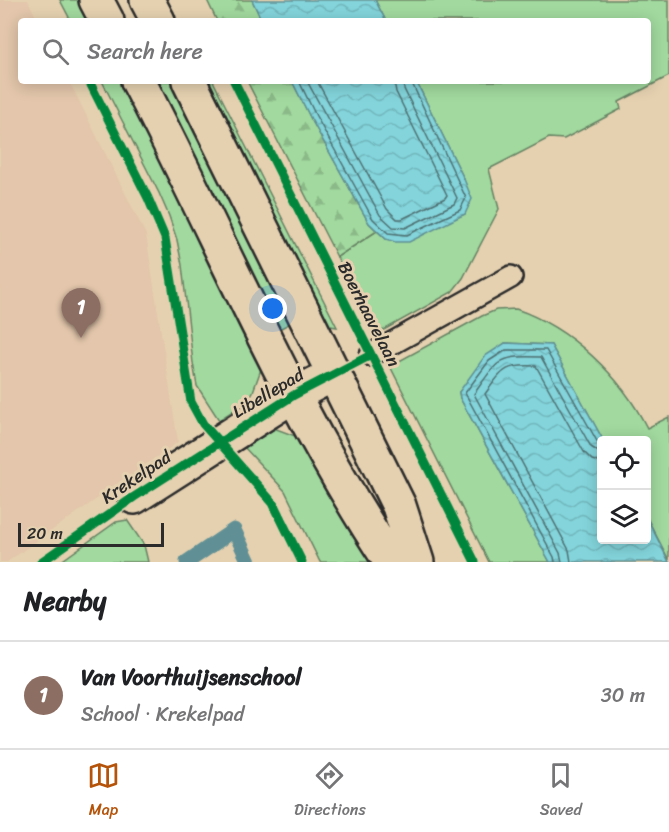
<!DOCTYPE html>
<html lang="en">
<head>
<meta charset="utf-8">
<style>
  :root { --surface:#fff; --page:#f2f2f2; --text:#202124; --muted:#757577; --line:#e0e0e0; --accent:#b45309 }
  body { margin:0; font-family:Sriracha,sans-serif; background:var(--page); color:var(--text) }
  .controls { position:absolute; right:18px; bottom:18px; display:grid; overflow:hidden; border-radius:6px; box-shadow:0 3px 15px #0003 }
  .controls button { width:54px; height:54px; display:grid; place-items:center; padding:0; border:0; border-bottom:2px solid var(--line); background:var(--surface); color:var(--text); font:30px sans-serif }
  .scale { position:absolute; left:18px; bottom:15px; width:146px; box-sizing:border-box; padding-left:6px; border:3px solid #2b2b2b; border-top:0; font-size:16px; line-height:21px; white-space:nowrap; color:#2b2b2b; -webkit-text-stroke:4px #e5d1b0; paint-order:stroke }
  .you { position:absolute; left:273px; top:309px; width:21px; height:21px; margin:-15px; border:4px solid #fff; border-radius:50%; background:#1a73e8; box-shadow:0 0 0 9px #1a73e833 }
  .badge { display:grid; place-items:center; width:39px; height:39px; border-radius:50%; background:var(--accent); color:#fff; font-size:20px; font-weight:700 }
  .pin { position:absolute; translate:-50% -50px; filter:drop-shadow(0 2px 3px #0008) }
  .pin::after { content:''; position:absolute; top:32px; width:21px; height:18px; background:inherit; clip-path:polygon(0 0,100% 0,50% 100%) }
  .list { margin:0; padding:0; list-style:none }
  h2 { display:flex; justify-content:space-between; align-items:center; height:78px; margin:0; padding:0 24px; font-size:26px }
  h2 small { font-size:20px; font-weight:400; color:var(--muted) }
  .list li { display:grid; grid-template-columns:39px 1fr auto; gap:18px; align-items:center; box-sizing:border-box; height:108px; padding:0 24px; border-top:2px solid var(--line) }
  .list b { display:block; font-size:22px; white-space:nowrap }
  .list p { margin:0; font-size:20px; white-space:nowrap; color:var(--muted) }
  .list em { font-size:20px; font-style:normal; color:var(--muted) }
  .icon { flex:none; width:33px; height:33px; fill:none; stroke:currentColor; stroke-width:2; stroke-linecap:round; stroke-linejoin:round }
  .map { position:relative; flex:none; width:669px; height:562px; overflow:hidden }
  .search { position:absolute; background:var(--surface); box-shadow:0 3px 15px #0003; left:18px; right:18px; top:18px; height:66px; display:flex; align-items:center; gap:15px; box-sizing:border-box; padding:0 21px; border-radius:6px; color:var(--muted); font-size:22px }
  .sheet { height:186px; background:var(--surface) }
  nav { display:flex; justify-content:space-around; align-items:center; box-sizing:border-box; height:84px; border-top:2px solid var(--line); background:var(--surface); font-size:16px; color:var(--muted) }
  nav a { display:grid; justify-items:center; gap:3px }
  nav .on { color:var(--accent) }
  .map>svg:first-child { display:block }
</style>
</head>
<body>
<div class="map">
<svg width="669" height="562" viewBox="0 0 669 562">
  <defs>
    <pattern id="forest-firs" width="22" height="20" patternUnits="userSpaceOnUse" patternTransform="scale(1.5)"><rect width="22" height="20" fill="#a1d99e"/><path d="M5 1l3.5 6h-7zM16 11l3.5 6h-7z" fill="#8bba88"/></pattern>
    <pattern id="water-waves" width="16" height="10" patternUnits="userSpaceOnUse" patternTransform="scale(1.5)"><rect width="16" height="10" fill="#83d4db"/><path d="M0 5q4-4 8 0t8 0" fill="none" stroke="#71b6bc"/></pattern>
  </defs>
  <rect width="100%" height="100%" fill="#e5d1b0"/>
  <filter id="ink" filterUnits="userSpaceOnUse"><feTurbulence type="fractalNoise" baseFrequency=".0167" numOctaves="2"/><feDisplacementMap in="SourceGraphic" scale="12" xChannelSelector="R" yChannelSelector="G"/><feConvolveMatrix kernelMatrix="1 2 1 2 8 2 1 2 1" color-interpolation-filters="sRGB"/></filter>
  <g filter="url(#ink)">
    <path fill="#e3c6ab" d="M0 0H28L38 21H21V81H69L146 235 178 442 7 562H0Z"/>
    <path fill="#a1d99e" stroke="#668264" stroke-width="1.5" d="M60 0H86L96 21H71Z
      M375 0H669V76L619 102 621 109 564 139 549 138 489 169 499 209 463 278 452 292 375 335 337 257 377 231 386 239 437 226 465 214 464 179 416 81H648V21H386Z
      M102 81H126L265 358 250 400 219 420 197 386 193 363 182 265 177 240 169 216 159 193Z
      M151 81H176L291 323 279 329 273 324Z
      M201 81H213L337 327 323 325Z
      M516 309C571 328 621 376 647 428L669 417V560L647 518 646 440H603L551 345 505 343 459 392 460 398 550 562H489L390 366 482 316 496 310Z
      M271 427 306 440 370 562H320L285 491 243 446Z
      M127 520 144 545 148 562H60L116 522Z"/>
    <path fill="url(#forest-firs)" stroke="#668264" stroke-width="1.5" d="M207 0H252L262 21H217Z
      M247 81H292L311 119 369 223 377 231 337 257Z"/>
    <path fill="url(#water-waves)" stroke="#609095" stroke-width="1.5" d="M252 0H375L386 21H262Z
      M292 81H416L464 179 472 199 465 214 409 242H395L386 239 369 223 311 119Z
      M505 343 551 345 603 440H602V540H646L647 518 669 562H550L460 398 459 392 485 356Z"/>
    <g fill="none" stroke-linecap="round" stroke-linejoin="round">
      <path stroke="#4e6f71" stroke-width="1.5" d="M299 81 316 116 373 219 388 233 407 235 460 210 466 198 411 81
        M307 81 380 215 393 227 405 228 454 204 457 198 404 89 403 81
        M317 81 387 209 397 219H402L445 198 447 195 396 92 394 81
        M555 562 554 557 465 393 489 361 506 350H546L598 443 602 446
        M562 562 560 553 474 394C498 360 498 355 541 357L591 447 602 454
        M571 562 569 550 485 394C503 370 504 364 536 366L584 452 592 460 602 463"/>
      <path stroke="#609095" stroke-width="15" d="M187 562 234 530 249 562"/>
      <defs>
        <path id="lane" d="M371 355 511 277"/>
        <path id="street" d="M134 497 294 395 334 374"/>
        <path id="secondary" d="M96 0 107 21
          M147 0 158 21
          M138 81C222 241 290 411 391 562
          M189 81 399 506 417 562"/>
      </defs>
      <use href="#lane" stroke="#2b2b2b" stroke-width="26"/>
      <use href="#street" stroke="#2b2b2b" stroke-width="38"/>
      <use href="#secondary" stroke="#2b2b2b" stroke-width="38"/>
      <use href="#lane" stroke="#e5d1b0" stroke-width="21"/>
      <use href="#street" stroke="#e5d1b0" stroke-width="33"/>
      <use href="#secondary" stroke="#e5d1b0" stroke-width="33"/>
      <defs>
        <path id="cycleway" d="M89 81 148 198 165 238 191 402 203 424 273 503 302 562
          M234 81 475 562
          M41 562 134 497 294 395 371 355"/>
      </defs>
      <use href="#cycleway" stroke="#e5d1b0" stroke-width="13"/>
      <use href="#cycleway" stroke="#00873e" stroke-width="9"/>
    </g>
  </g>
  <g text-anchor="middle" dominant-baseline="central" stroke-width="6" stroke-linejoin="round" paint-order="stroke">
    <g font-size="18" fill="#2b2b2b" stroke="#e5d1b0">
      <text transform="translate(369 314) rotate(63)">Boerhaavelaan</text>
      <text transform="translate(268 393) rotate(-31)">Libellepad</text>
      <text transform="translate(136 477) rotate(-34)">Krekelpad</text>
    </g>
  </g>
</svg>
<div class="controls">
<button><svg class="icon" aria-label="locate" viewBox="0 0 24 24"><circle cx="12" cy="12" r="6"/><path d="M12 2v4M12 18v4M2 12h4M18 12h4"/></svg></button>
<button><svg class="icon" aria-label="layers" viewBox="0 0 24 24"><path d="M12 4l9 5-9 5-9-5zM3 14l9 5 9-5"/></svg></button>
</div>
<div class="scale">20 m</div>
<div class="you"></div>
<div class="pin badge" style="left:81px;top:338px;background:#8d6e63">1</div>
<div class="search"><svg class="icon" aria-label="search" viewBox="0 0 24 24"><circle cx="10" cy="10" r="6"/><path d="M15 15l6 6"/></svg>Search here</div>
</div>
<section class="sheet">
<h2>Nearby<small></small></h2>
<ul class="list">
<li><span class="badge" style="background:#8d6e63">1</span><div><b>Van Voorthuijsenschool</b><p>School · Krekelpad</p></div><em>30 m</em></li>
</ul>
</section>
<nav>
<a class="on"><svg class="icon" aria-label="map" viewBox="0 0 24 24"><path d="M3 6l6-2 6 2 6-2v14l-6 2-6-2-6 2zM9 4v14M15 6v14"/></svg>Map</a>
<a><svg class="icon" aria-label="directions" viewBox="0 0 24 24"><path d="M12 3l9 9-9 9-9-9zM9 14v-3h6M13 9l2 2-2 2"/></svg>Directions</a>
<a><svg class="icon" aria-label="saved" viewBox="0 0 24 24"><path d="M7 4h10v16l-5-4-5 4z"/></svg>Saved</a>
</nav>
</body>
</html>
